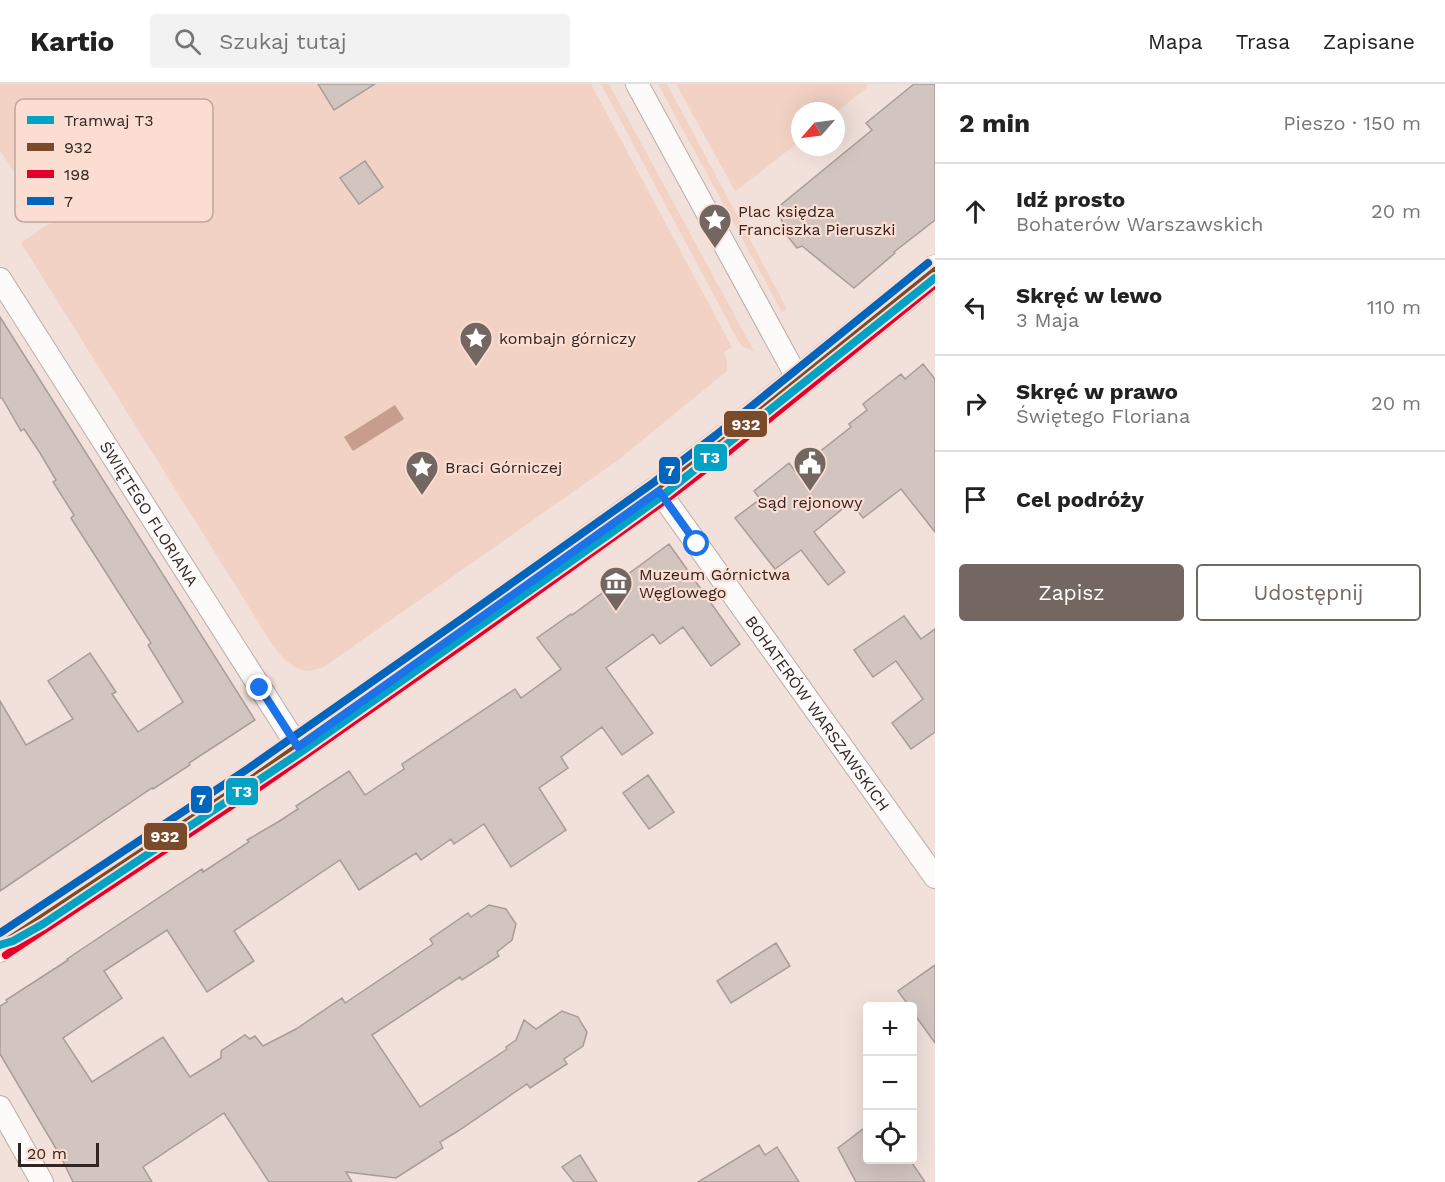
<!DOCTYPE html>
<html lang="pl">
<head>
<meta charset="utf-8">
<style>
  :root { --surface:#fff; --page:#f2f2f2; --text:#222; --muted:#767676; --line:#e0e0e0; --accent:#746762 }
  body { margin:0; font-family:"Work Sans",sans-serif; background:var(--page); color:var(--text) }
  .controls { position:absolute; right:18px; bottom:18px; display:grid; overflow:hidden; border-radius:6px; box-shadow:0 6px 24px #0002 }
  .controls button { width:54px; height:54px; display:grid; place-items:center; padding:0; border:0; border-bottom:2px solid var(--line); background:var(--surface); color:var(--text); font:30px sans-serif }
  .compass { position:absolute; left:791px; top:18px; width:54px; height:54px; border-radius:50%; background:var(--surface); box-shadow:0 6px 24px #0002; rotate:242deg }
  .scale { position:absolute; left:18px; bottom:15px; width:81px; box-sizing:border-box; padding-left:6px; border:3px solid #302521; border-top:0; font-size:16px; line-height:21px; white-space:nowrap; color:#302521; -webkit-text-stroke:4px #fcddd1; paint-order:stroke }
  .stop { position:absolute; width:18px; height:18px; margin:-14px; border:4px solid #1a73e8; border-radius:50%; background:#fff }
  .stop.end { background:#1a73e8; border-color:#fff; box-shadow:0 2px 6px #0008 }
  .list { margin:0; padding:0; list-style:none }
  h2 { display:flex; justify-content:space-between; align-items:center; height:78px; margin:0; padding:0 24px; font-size:26px }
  h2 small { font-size:20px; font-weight:400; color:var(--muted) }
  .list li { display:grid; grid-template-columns:39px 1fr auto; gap:18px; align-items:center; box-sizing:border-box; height:96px; padding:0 24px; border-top:2px solid var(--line) }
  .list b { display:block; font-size:22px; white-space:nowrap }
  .list p { margin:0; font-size:20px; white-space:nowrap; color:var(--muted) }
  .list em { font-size:20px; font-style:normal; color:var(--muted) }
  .actions { display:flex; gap:12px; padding:18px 24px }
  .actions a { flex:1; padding:14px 0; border:2px solid var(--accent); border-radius:6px; text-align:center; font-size:21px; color:var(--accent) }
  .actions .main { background:var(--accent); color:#fff }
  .icon { flex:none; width:33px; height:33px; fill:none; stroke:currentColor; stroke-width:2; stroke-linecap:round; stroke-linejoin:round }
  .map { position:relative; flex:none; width:935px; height:1098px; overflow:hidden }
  header { display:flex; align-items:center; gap:36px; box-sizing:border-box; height:84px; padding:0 30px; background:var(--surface); border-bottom:2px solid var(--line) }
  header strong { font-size:28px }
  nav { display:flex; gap:33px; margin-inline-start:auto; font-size:21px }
  .search { width:420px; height:54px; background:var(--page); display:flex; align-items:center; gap:15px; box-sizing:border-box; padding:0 21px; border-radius:6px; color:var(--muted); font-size:22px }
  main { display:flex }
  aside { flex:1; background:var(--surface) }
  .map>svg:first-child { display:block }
</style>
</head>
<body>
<header>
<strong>Kartio</strong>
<div class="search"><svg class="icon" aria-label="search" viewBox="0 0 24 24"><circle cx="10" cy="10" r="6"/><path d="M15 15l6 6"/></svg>Szukaj tutaj</div>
<nav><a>Mapa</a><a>Trasa</a><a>Zapisane</a></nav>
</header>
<main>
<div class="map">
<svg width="935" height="1098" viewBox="0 0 935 1098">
  <rect width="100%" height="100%" fill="#f2e1db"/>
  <path fill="#f2d2c5" d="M0 0H318L335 26 377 0H591L732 263 724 268 727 277V287L617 377 324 583C320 584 314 586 310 587 293 587 281 572 272 560L21 159 50 139 0 67Z
    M601 0H609L754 267 741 262Z
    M658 0H667L787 225 782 228Z
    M676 0H866L868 3 836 28 800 27V57L740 104 735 107Z"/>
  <path fill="#c79d8d" d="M395 321 404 335 353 367 344 353Z"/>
  <path fill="#d2c4bf" stroke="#a99c98" stroke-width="1.5" d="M318 0H375L334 26Z
    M914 0H935V136L894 168 895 169 854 204 802 162 797 164 781 144 783 140 777 124 872 46 866 39Z
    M365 77 383 103 359 120 340 94Z
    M0 233 255 636 189 679 190 681 153 705 152 704 0 807V617L26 661 73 635 48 597 90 569 116 608 112 610 138 648 183 618 148 561 151 559 71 434 74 431 53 398 56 396 40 369 24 345 21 347 2 314H0Z
    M923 280 935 295V448L901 405 863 434 851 418 814 448 845 488 828 501 801 466 775 485 735 434 760 415 754 407 789 379 795 387 851 343 849 340 867 326 863 320 901 290 905 295Z
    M669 460 740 560 711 582 683 543 660 560 653 550 606 584 653 649 622 671 602 643 561 673 568 684 539 704 566 746 511 783 484 740 454 760 451 755 421 776 416 769 359 806 340 776 234 847 254 877 207 908 167 846 104 887 122 914 63 954 92 998 163 953 190 993 221 974V967L245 951 250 955 255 952 263 962 296 945 342 914 345 919 433 860 430 855 468 829 471 833 489 821 506 825 516 840 512 856 497 868 499 872 462 896 460 893 372 951 420 1023 507 965 506 963 516 956 524 936 536 945 562 927 578 933 587 948 583 962 564 975 567 980 530 1004 527 1000 458 1047 440 1058 443 1064 396 1094 346 1088 352 1098H269L224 1029 143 1083 152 1098H73L61 1073 0 970V922L7 918 6 916 68 876 67 875 202 785 203 788 249 758 247 756 278 738 298 725 296 722 349 687 365 711 404 685 402 680 515 605 521 614 561 585 537 554 571 530 572 531Z
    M904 532 921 555 935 545V648L911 665 892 639 923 615 896 577 873 593 854 566Z
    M648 691 674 728 649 745 623 709Z
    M776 859 790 882 731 919 717 897Z
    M935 881V959L912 927V922H909L898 907Z
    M867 1042V1076H910L925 1098H856L838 1064Z
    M759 1061 765 1071 777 1063 799 1098H698Z
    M580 1071 597 1098H574L562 1083Z"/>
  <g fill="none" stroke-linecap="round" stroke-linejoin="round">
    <defs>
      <g id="street">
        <path d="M637 0 799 297"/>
        <path id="s1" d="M0 195 298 663"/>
        <path id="s2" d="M659 407 935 793"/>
        <path d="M0 1023 42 1098"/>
      </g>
      <path id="secondary" d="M0 862 255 693 466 545 659 407 722 359 935 187"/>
    </defs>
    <use href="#street" stroke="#baada8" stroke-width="24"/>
    <use href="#secondary" stroke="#baada8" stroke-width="33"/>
    <use href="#street" stroke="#fdfafa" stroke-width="22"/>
    <use href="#secondary" stroke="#fdfafa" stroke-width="32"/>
    <defs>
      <path id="bus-1" d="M0 862 255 693 466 545 659 407 722 359 935 187"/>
      <path id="bus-2" d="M6 871 261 702 472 554 665 416 729 367 935 200"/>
      <path id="bus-3" d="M0 849 249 684 460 536 653 399 716 351 928 179"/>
    </defs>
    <use href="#bus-1" stroke="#fcddd1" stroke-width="12"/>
    <use href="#bus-2" stroke="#fcddd1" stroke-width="12"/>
    <use href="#bus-3" stroke="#fcddd1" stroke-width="12"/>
    <use href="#bus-1" stroke="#7a4b2a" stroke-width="8"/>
    <use href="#bus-2" stroke="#e4002b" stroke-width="8"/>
    <use href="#bus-3" stroke="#0065bd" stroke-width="8"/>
    <defs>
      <path id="tram-1" d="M0 861 13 857 43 840 301 668 611 449 662 412 935 194"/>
    </defs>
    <use href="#tram-1" stroke="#fcddd1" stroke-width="12"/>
    <use href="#tram-1" stroke="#02a2c5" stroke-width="8"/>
  </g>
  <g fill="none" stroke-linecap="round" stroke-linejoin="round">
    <path stroke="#1a73e8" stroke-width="8" d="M260 604 298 663 659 407 697 460"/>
  </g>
  <defs>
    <symbol id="sight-pin" viewBox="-11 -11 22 30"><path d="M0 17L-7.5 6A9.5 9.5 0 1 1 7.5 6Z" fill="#746762" stroke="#fcddd1"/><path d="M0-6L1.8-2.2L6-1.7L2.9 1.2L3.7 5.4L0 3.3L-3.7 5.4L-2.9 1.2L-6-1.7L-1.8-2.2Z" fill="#fff"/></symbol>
    <symbol id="civic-pin" viewBox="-11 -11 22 30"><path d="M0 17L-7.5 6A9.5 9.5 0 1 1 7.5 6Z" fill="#746762" stroke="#fcddd1"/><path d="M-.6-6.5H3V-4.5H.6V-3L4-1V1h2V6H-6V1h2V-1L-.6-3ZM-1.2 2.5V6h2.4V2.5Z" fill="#fff"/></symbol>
    <symbol id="museum-pin" viewBox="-11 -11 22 30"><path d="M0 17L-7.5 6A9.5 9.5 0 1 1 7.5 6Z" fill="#746762" stroke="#fcddd1"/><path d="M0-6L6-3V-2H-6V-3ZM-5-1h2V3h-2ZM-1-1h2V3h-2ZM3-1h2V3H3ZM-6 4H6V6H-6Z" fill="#fff"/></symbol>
  </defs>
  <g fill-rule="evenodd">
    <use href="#sight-pin" x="696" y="117" width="38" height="52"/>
    <use href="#sight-pin" x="457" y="235" width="38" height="52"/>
    <use href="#civic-pin" x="791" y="360" width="38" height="52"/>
    <use href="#sight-pin" x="403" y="364" width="38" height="52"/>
    <use href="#museum-pin" x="597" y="480" width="38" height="52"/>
  </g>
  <g text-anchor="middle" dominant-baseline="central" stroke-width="4.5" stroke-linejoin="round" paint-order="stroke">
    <g font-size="16" fill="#302521" stroke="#fcddd1" text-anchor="start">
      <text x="738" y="127">Plac księdza<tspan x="738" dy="18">Franciszka Pieruszki</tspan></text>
      <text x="499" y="254">kombajn górniczy</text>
      <text x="445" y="383">Braci Górniczej</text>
      <text x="810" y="418" text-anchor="middle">Sąd rejonowy</text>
      <text x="639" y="490">Muzeum Górnictwa<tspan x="639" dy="18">Węglowego</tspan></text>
    </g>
    <g font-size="16" fill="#302521" stroke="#fcddd1">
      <text stroke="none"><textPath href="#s1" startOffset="278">ŚWIĘTEGO FLORIANA</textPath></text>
      <text stroke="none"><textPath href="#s2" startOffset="273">BOHATERÓW WARSZAWSKICH</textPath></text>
    </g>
  </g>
  <rect x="15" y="15" width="198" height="123" rx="9" fill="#fcddd1" stroke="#bfa69c" stroke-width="1.5"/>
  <rect x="27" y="32" width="27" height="8" fill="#02a2c5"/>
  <rect x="27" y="59" width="27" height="8" fill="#7a4b2a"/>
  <rect x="27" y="86" width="27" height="8" fill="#e4002b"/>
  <rect x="27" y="113" width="27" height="8" fill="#0065bd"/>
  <g font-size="16" fill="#302521">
    <text x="64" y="42">Tramwaj T3</text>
    <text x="64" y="69">932</text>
    <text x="64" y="96">198</text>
    <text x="64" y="123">7</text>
  </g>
  <g stroke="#fcddd1" stroke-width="2">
    <rect x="723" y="326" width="45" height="28" rx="6" fill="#7a4b2a"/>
    <rect x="693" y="359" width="35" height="29" rx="6" fill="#02a2c5"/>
    <rect x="658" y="372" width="23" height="29" rx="6" fill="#0065bd"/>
    <rect x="225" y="693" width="34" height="29" rx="6" fill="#02a2c5"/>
    <rect x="190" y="701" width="23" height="29" rx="6" fill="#0065bd"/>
    <rect x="143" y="738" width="45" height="29" rx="6" fill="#7a4b2a"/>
  </g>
  <g font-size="16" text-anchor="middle" font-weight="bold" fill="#fff">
    <text x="746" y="346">932</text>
    <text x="710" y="379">T3</text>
    <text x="670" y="392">7</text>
    <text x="242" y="713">T3</text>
    <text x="201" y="721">7</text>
    <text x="165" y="758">932</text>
  </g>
</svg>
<div class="controls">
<button>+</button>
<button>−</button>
<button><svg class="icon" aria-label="locate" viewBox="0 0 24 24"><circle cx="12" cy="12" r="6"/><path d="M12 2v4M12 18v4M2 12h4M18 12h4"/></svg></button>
</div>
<svg class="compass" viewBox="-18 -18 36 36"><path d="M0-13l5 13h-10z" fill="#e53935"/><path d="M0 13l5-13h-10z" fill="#767676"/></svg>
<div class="scale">20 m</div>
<div class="stop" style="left:697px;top:460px"></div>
<div class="stop end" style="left:260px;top:604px"></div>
</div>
<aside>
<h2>2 min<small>Pieszo · 150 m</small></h2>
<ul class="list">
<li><svg class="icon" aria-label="ahead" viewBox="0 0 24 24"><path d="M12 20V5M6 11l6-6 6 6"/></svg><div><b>Idź prosto</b><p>Bohaterów Warszawskich</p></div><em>20 m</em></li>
<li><svg class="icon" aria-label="left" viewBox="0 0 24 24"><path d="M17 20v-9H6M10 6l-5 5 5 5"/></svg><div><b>Skręć w lewo</b><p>3 Maja</p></div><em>110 m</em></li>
<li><svg class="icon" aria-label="right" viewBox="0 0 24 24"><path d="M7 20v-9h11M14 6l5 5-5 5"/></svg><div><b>Skręć w prawo</b><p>Świętego Floriana</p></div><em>20 m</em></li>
<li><svg class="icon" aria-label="arrive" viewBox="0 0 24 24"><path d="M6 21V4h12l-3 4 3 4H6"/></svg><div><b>Cel podróży</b></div></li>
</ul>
<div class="actions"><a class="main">Zapisz</a><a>Udostępnij</a></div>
</aside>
</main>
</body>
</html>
